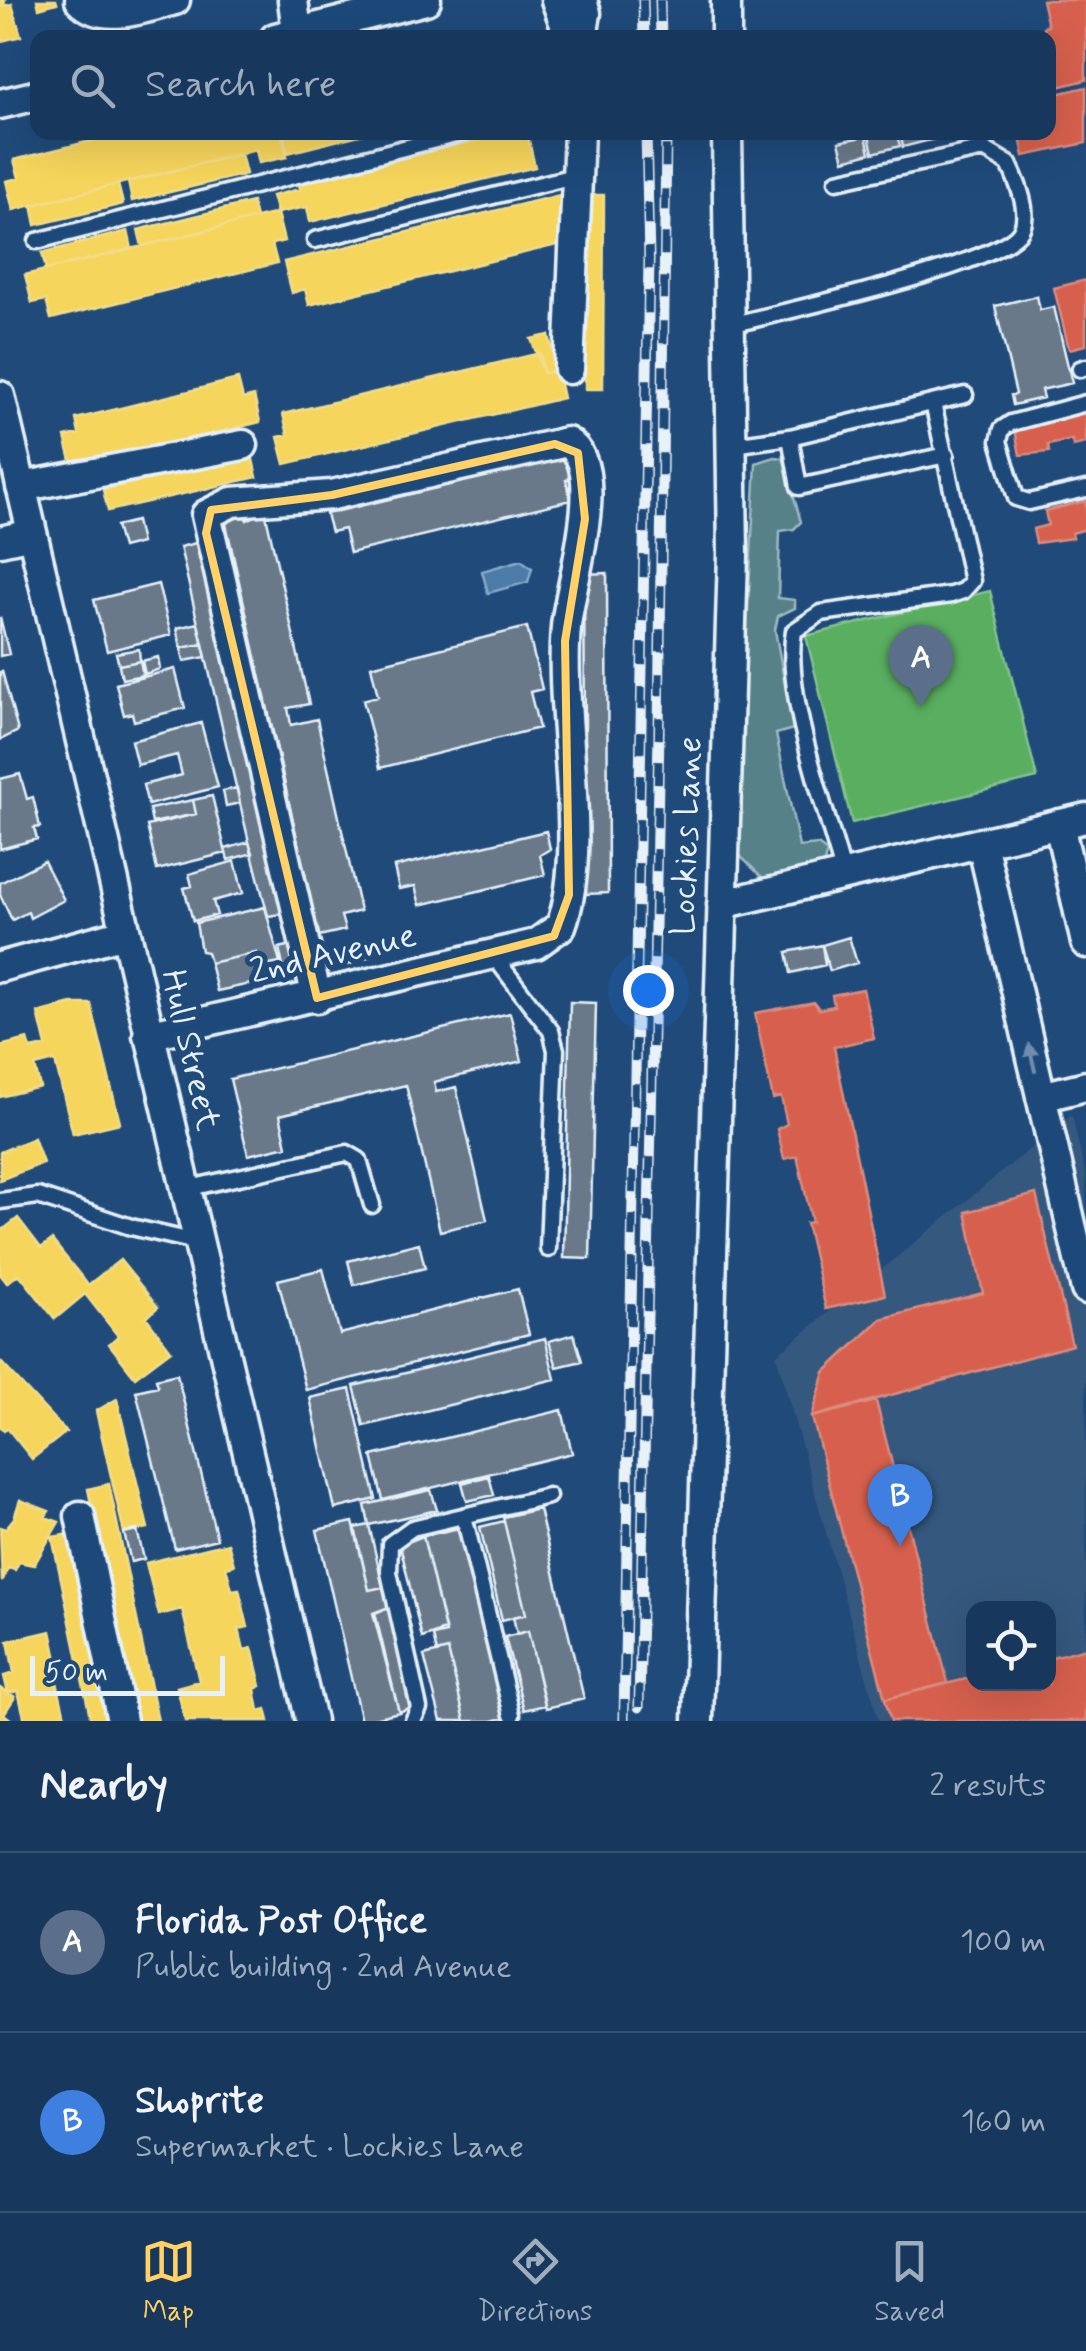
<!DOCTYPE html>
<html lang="en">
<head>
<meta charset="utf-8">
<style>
  :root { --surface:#17385c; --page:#244365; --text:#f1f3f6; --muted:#9eacbb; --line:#365272; --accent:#ffd166 }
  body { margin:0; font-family:Mynerve,sans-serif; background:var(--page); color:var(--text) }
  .controls { position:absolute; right:30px; bottom:30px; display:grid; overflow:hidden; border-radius:20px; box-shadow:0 10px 40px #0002 }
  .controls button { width:90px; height:90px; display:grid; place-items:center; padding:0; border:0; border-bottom:2px solid var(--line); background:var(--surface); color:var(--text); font:50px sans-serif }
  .scale { position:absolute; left:30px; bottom:25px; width:195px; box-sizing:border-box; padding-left:10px; border:5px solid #e8f1f8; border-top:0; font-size:28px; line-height:35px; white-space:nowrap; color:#e8f1f8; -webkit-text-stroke:8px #1f4a7a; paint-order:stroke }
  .you { position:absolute; left:648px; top:990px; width:35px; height:35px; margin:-25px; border:8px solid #fff; border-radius:50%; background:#1a73e8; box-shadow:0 0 0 15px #1a73e833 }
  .badge { display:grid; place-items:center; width:65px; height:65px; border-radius:50%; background:var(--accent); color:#fff; font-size:32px; font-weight:700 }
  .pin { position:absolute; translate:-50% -82px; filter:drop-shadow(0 2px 5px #0008) }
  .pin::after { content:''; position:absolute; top:52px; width:35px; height:30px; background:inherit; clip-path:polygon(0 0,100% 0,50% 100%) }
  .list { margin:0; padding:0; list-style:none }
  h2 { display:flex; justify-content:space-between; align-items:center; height:130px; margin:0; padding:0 40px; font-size:42px }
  h2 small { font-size:32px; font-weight:400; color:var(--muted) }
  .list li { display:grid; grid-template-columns:65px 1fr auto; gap:30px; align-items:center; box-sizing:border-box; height:180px; padding:0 40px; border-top:2px solid var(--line) }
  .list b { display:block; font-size:38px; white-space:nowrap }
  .list p { margin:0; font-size:32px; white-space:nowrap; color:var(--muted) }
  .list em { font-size:32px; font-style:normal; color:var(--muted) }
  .icon { flex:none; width:55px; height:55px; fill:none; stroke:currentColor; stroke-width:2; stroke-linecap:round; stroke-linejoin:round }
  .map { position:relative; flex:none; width:1086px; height:1721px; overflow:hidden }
  .search { position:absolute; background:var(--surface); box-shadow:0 10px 40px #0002; left:30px; right:30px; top:30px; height:110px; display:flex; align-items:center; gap:25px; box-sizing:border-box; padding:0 35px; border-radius:20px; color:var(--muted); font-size:38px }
  .sheet { height:490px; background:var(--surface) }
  nav { display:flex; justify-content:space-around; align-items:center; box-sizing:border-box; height:140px; border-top:2px solid var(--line); background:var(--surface); font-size:28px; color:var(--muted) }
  nav a { display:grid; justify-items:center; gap:5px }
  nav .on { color:var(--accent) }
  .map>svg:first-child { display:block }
</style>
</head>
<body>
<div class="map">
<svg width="1086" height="1721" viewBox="0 0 1086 1721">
  <rect width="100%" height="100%" fill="#1f4a7a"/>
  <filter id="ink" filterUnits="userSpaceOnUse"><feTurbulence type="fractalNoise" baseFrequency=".01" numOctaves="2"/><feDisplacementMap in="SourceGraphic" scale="20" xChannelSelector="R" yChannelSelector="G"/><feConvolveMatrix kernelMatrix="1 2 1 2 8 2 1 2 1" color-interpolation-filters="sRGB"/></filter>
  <g filter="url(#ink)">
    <path fill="#35587e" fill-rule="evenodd" d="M1072 1115 1086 1177V1721H879L776 1355ZM974 1608H1048V1684H974Z"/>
    <path fill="#568188" stroke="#9fb9c0" stroke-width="2.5" d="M775 457 783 458 801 522 794 529 780 531 778 598 795 600V608L778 616 775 630 793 729 776 734 799 847 818 845 827 852 823 866 764 879 740 856 736 826 756 463Z"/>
    <path fill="#4c7ba9" stroke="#8aaac9" stroke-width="2.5" d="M521 560 532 568 528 582 488 593 482 571Z"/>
    <path fill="#f6d55c" stroke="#f2dd8b" stroke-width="2.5" d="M0 0H5L4 6 12 4 21 36 2 41Z
      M37 0H56L57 3 39 8Z
      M127 132H281L287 157 259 163 256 150 13 210 6 181 19 178 14 160Z
      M283 132H371L288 153Z
      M511 132H527L535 167 310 222 307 207 277 213 272 196 300 189 299 184Z
      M241 154 246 174 132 201 128 182Z
      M118 184 123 204 36 225 32 205Z
      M564 194 571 222 560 225 565 243 309 305 305 289 292 293 284 262Z
      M586 195H604L603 389H585Z
      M252 202 256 218 142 246 138 230Z
      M277 213 284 241 272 244 277 263 51 319 46 300 32 303 25 275Z
      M128 231 132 249 46 270 42 253Z
      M549 335 557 370 544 373 531 339Z
      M540 353 544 373 557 370 563 398 285 464 278 437 288 435 283 414Z
      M238 379 243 399 254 396 260 422 73 468 65 437 79 434 76 419Z
      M252 455 257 477 108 511 103 490Z
      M72 1004H91L120 1123 73 1134 55 1061 35 1066 40 1087 0 1097V1046L28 1039 31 1049 46 1046 38 1013Z
      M34 1138 43 1163 0 1180V1152Z
      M18 1218 41 1248 52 1240 88 1285 120 1260 158 1307 146 1317 171 1350 135 1377 109 1344 118 1336 85 1294 55 1319 19 1274 7 1283 0 1274V1232Z
      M0 1361 66 1432 32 1459 7 1428 4 1431 0 1426Z
      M117 1399 148 1528 124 1533 96 1411Z
      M109 1484 158 1721H136L88 1489Z
      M20 1500 49 1511 45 1517 59 1522 34 1565 19 1562 15 1570 8 1568 2 1582 0 1527 5 1529 14 1518Z
      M71 1534 110 1721H91L52 1537Z
      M228 1543 234 1565 226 1567 232 1590 239 1589 248 1627 239 1629 244 1650 252 1648 261 1686 255 1689 259 1711 266 1709 269 1721H185L177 1687 199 1681 182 1609 159 1615 146 1563Z
      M51 1631 59 1669H54L66 1721H25L18 1691 8 1693 4 1676 14 1673 8 1641Z
      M0 1688 15 1697 4 1714 13 1721H0Z"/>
    <path fill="#d6604d" stroke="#db8c80" stroke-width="2.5" d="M1042 0H1086V80L1058 87 1043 27 1048 26Z
      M1086 87V143L1024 156 1019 132H1048V96Z
      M1086 280V345L1069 349 1054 288Z
      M1086 407V443L1073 446 1072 440 1048 445 1049 452 1020 455 1015 430Z
      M1086 501V529L1072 533 1073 538 1036 543 1033 529 1048 525 1045 511Z
      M863 989 874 1038 834 1047 885 1295 826 1309 806 1223 812 1222 797 1156 784 1159 777 1129 787 1124 781 1097 773 1099 755 1013 814 1002 819 1009 834 1006 832 995Z
      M1036 1194 1072 1345 812 1417 825 1372 881 1319 983 1293 966 1212Z
      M876 1401 948 1683 885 1699 812 1417Z
      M1086 1648V1721H891L885 1699 974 1677V1684H1048V1658Z"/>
    <path fill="#5aae61" stroke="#85c28e" stroke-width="2.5" d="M990 591 1037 778 852 823 806 636Z"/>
    <path fill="#697989" stroke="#e8f1f8" stroke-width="2.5" d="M896 132 900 146 873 153 869 136Z
      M900 132H928L930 140 903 147Z
      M929 132H957V133L931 140Z
      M866 136 870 153 844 160 839 142Z
      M1037 296 1040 310 1054 307 1072 383 1041 390 1043 398 1013 405 1011 395 1016 394 995 306Z
      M570 456 575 477 566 480 571 500 350 553 344 529 331 532 326 514Z
      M243 511 247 520 265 511 309 704 288 708 291 725 317 719 360 911 341 916 345 930 319 936 224 515Z
      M136 521 141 543 122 548 116 526Z
      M200 542 288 913 268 916 249 842 180 547Z
      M607 573 608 893 586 894 584 574Z
      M158 584 171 635 107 651 94 600Z
      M0 617 9 654 0 656Z
      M198 623 203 644 181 648 177 628Z
      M527 627 542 689 530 692 539 728 380 768 363 700 378 696 371 666Z
      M203 644 206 657 184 661 181 648Z
      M139 649 140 661 119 665 116 653Z
      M158 657 160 669 145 674 142 661Z
      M140 661 143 675 122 679 119 665Z
      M175 669 185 708 134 721 132 713 124 715 116 684Z
      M2 671 18 731 0 740V672Z
      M201 723 218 787 148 805 143 785 182 775 177 755 137 765 131 741Z
      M20 774 27 799 33 797 40 827 34 828 37 839 0 849V779Z
      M237 788 240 803 226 806 223 791Z
      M212 796 226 853 157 870 147 826 196 814 193 800Z
      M193 800 196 814 152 823 149 809Z
      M546 831 550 849 540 855 545 875 420 905 415 886 399 889 394 867Z
      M249 842 253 853 228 860 225 849Z
      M44 861 64 900 30 918 28 912 12 920 0 895V883Z
      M235 861 243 893 213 901 217 915 193 921 184 888 192 886 189 874Z
      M265 907 280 963 259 967 256 953 210 963 207 952 201 951 196 923Z
      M849 937 857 963 830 971 822 945Z
      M369 943 374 955 359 960 355 948Z
      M297 944 302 972 285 975 279 948Z
      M822 945 825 965 791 973 787 952Z
      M347 948 351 964 336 967 333 951Z
      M256 953 269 980 217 991 210 963Z
      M570 1002 596 1003 590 1259 564 1258Z
      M510 1013 522 1061 434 1082 436 1092 456 1087 487 1220 440 1231 406 1085 280 1115 287 1146 248 1155 230 1079Z
      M419 1243 425 1268 354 1285 348 1261Z
      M323 1269 340 1334 518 1289 529 1334 306 1390 278 1280Z
      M574 1334 582 1361 557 1367 549 1341Z
      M545 1338 555 1379 364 1426 354 1386Z
      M177 1374 217 1539 175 1549 136 1391 158 1386 156 1379Z
      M350 1389 376 1499 335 1509 310 1398Z
      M562 1410 572 1453 383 1500 372 1456Z
      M489 1476 494 1495 467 1501 462 1483Z
      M431 1490 437 1510 369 1525 365 1505Z
      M539 1509 584 1699 546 1708 528 1631 517 1634 513 1617 526 1614 503 1517Z
      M504 1521 526 1614 502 1620 480 1527Z
      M353 1522 369 1590 383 1587 389 1607 373 1613 399 1712 361 1721 317 1530Z
      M369 1525 383 1587 369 1590 355 1528Z
      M459 1528 504 1718 492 1721H465L448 1650 437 1653 433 1636 446 1633 423 1536Z
      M137 1530 144 1559 131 1562 124 1533Z
      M423 1536 445 1630 422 1638 400 1545Z
      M389 1607 414 1706 399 1712 375 1613Z
      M528 1631 545 1705 524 1710 505 1637Z
      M448 1650 465 1721H441L424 1656Z"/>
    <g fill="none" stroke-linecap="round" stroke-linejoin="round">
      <defs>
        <path id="lane" d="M315 240 578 175
          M37 241 467 132
          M731 325C779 312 1003 265 1021 230 1031 212 1017 181 1009 164L984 149 837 181
          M1080 369 1086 367
          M1086 403 1011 423 1002 429 999 441 1016 498 1029 502 1086 489
          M790 437 965 395
          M733 445 790 437 799 487 946 455
          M844 876C827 811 783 695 794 631L821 613 951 595 963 591 972 581 933 403
          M493 955 551 1031 556 1050 548 1249
          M185 1189 347 1153 359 1160 372 1205
          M0 1201 38 1196 131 1227 196 1242
          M464 1516 512 1715
          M413 1721 419 1708 389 1572 390 1544 412 1528 548 1496"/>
        <path id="street" d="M80 0C103 25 147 7 175 0
          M293 0 297 32
          M556 0 570 38
          M582 0 586 13 582 38
          M726 0V38
          M275 38 426 0
          M0 104 38 95
          M569 369 579 132
          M0 396 311 1721
          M21 487 243 445
          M0 541 32 534
          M1059 824 1086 943
          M982 843 1086 1289
          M722 904 1086 818
          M0 967 125 933
          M148 1035 536 944 561 926C590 847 558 715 566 627 569 586 610 467 567 442L332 495 232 502 206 515 317 998
          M1041 1097 1086 1086
          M80 1516 122 1721
          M698 1721 733 555 727 132"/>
      </defs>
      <use href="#lane" stroke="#e8f1f8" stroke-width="21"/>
      <use href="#street" stroke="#e8f1f8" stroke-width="35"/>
      <use href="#lane" stroke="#1f4a7a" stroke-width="14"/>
      <use href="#street" stroke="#1f4a7a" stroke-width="28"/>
      <defs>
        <path id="rail" d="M643 0 644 38
          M660 0 661 38
          M639 1707 659 733 666 132
          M624 1721 649 259 646 132"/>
      </defs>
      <use href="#rail" stroke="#e8f1f8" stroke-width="11"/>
      <use href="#rail" stroke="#1f4a7a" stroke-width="8" stroke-dasharray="22" stroke-linecap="butt"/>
    </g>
    <defs><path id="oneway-solid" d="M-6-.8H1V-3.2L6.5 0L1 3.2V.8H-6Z" transform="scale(2.5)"/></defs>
    <use fill="#6f8dac" href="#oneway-solid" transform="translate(1032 1058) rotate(-103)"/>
  </g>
  <path fill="none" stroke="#ffd166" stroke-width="8" stroke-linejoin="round" d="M555 444 578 453 585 519 565 641 569 895 554 936 317 998 206 533 211 510 332 495Z"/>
  <g text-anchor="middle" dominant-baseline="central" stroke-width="10" stroke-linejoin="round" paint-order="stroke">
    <g font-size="35" fill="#e8f1f8" stroke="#1f4a7a">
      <text transform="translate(687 836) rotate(-88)">Lockies Lane</text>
      <text transform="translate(333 954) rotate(-13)">2nd Avenue</text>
      <text transform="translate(190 1050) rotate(77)">Hull Street</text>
    </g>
  </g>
</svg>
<div class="controls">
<button><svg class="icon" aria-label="locate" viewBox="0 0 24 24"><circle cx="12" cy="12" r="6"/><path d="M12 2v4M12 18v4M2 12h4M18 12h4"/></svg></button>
</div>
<div class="scale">50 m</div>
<div class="you"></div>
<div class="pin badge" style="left:921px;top:707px;background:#5c6f8a">A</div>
<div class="pin badge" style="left:900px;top:1546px;background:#3f7fe0">B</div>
<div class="search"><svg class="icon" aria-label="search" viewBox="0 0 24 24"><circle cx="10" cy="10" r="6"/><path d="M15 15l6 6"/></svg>Search here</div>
</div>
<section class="sheet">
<h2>Nearby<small>2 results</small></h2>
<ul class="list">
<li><span class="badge" style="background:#5c6f8a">A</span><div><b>Florida Post Office</b><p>Public building · 2nd Avenue</p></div><em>100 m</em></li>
<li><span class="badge" style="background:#3f7fe0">B</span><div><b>Shoprite</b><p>Supermarket · Lockies Lane</p></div><em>160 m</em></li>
</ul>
</section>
<nav>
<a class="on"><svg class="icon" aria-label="map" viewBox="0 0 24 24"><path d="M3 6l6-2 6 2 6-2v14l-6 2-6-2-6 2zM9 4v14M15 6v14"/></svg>Map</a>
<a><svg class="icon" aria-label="directions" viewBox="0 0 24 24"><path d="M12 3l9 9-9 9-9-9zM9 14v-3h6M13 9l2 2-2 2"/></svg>Directions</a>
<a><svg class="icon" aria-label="saved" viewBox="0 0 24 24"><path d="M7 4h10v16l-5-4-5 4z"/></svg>Saved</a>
</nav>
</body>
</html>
